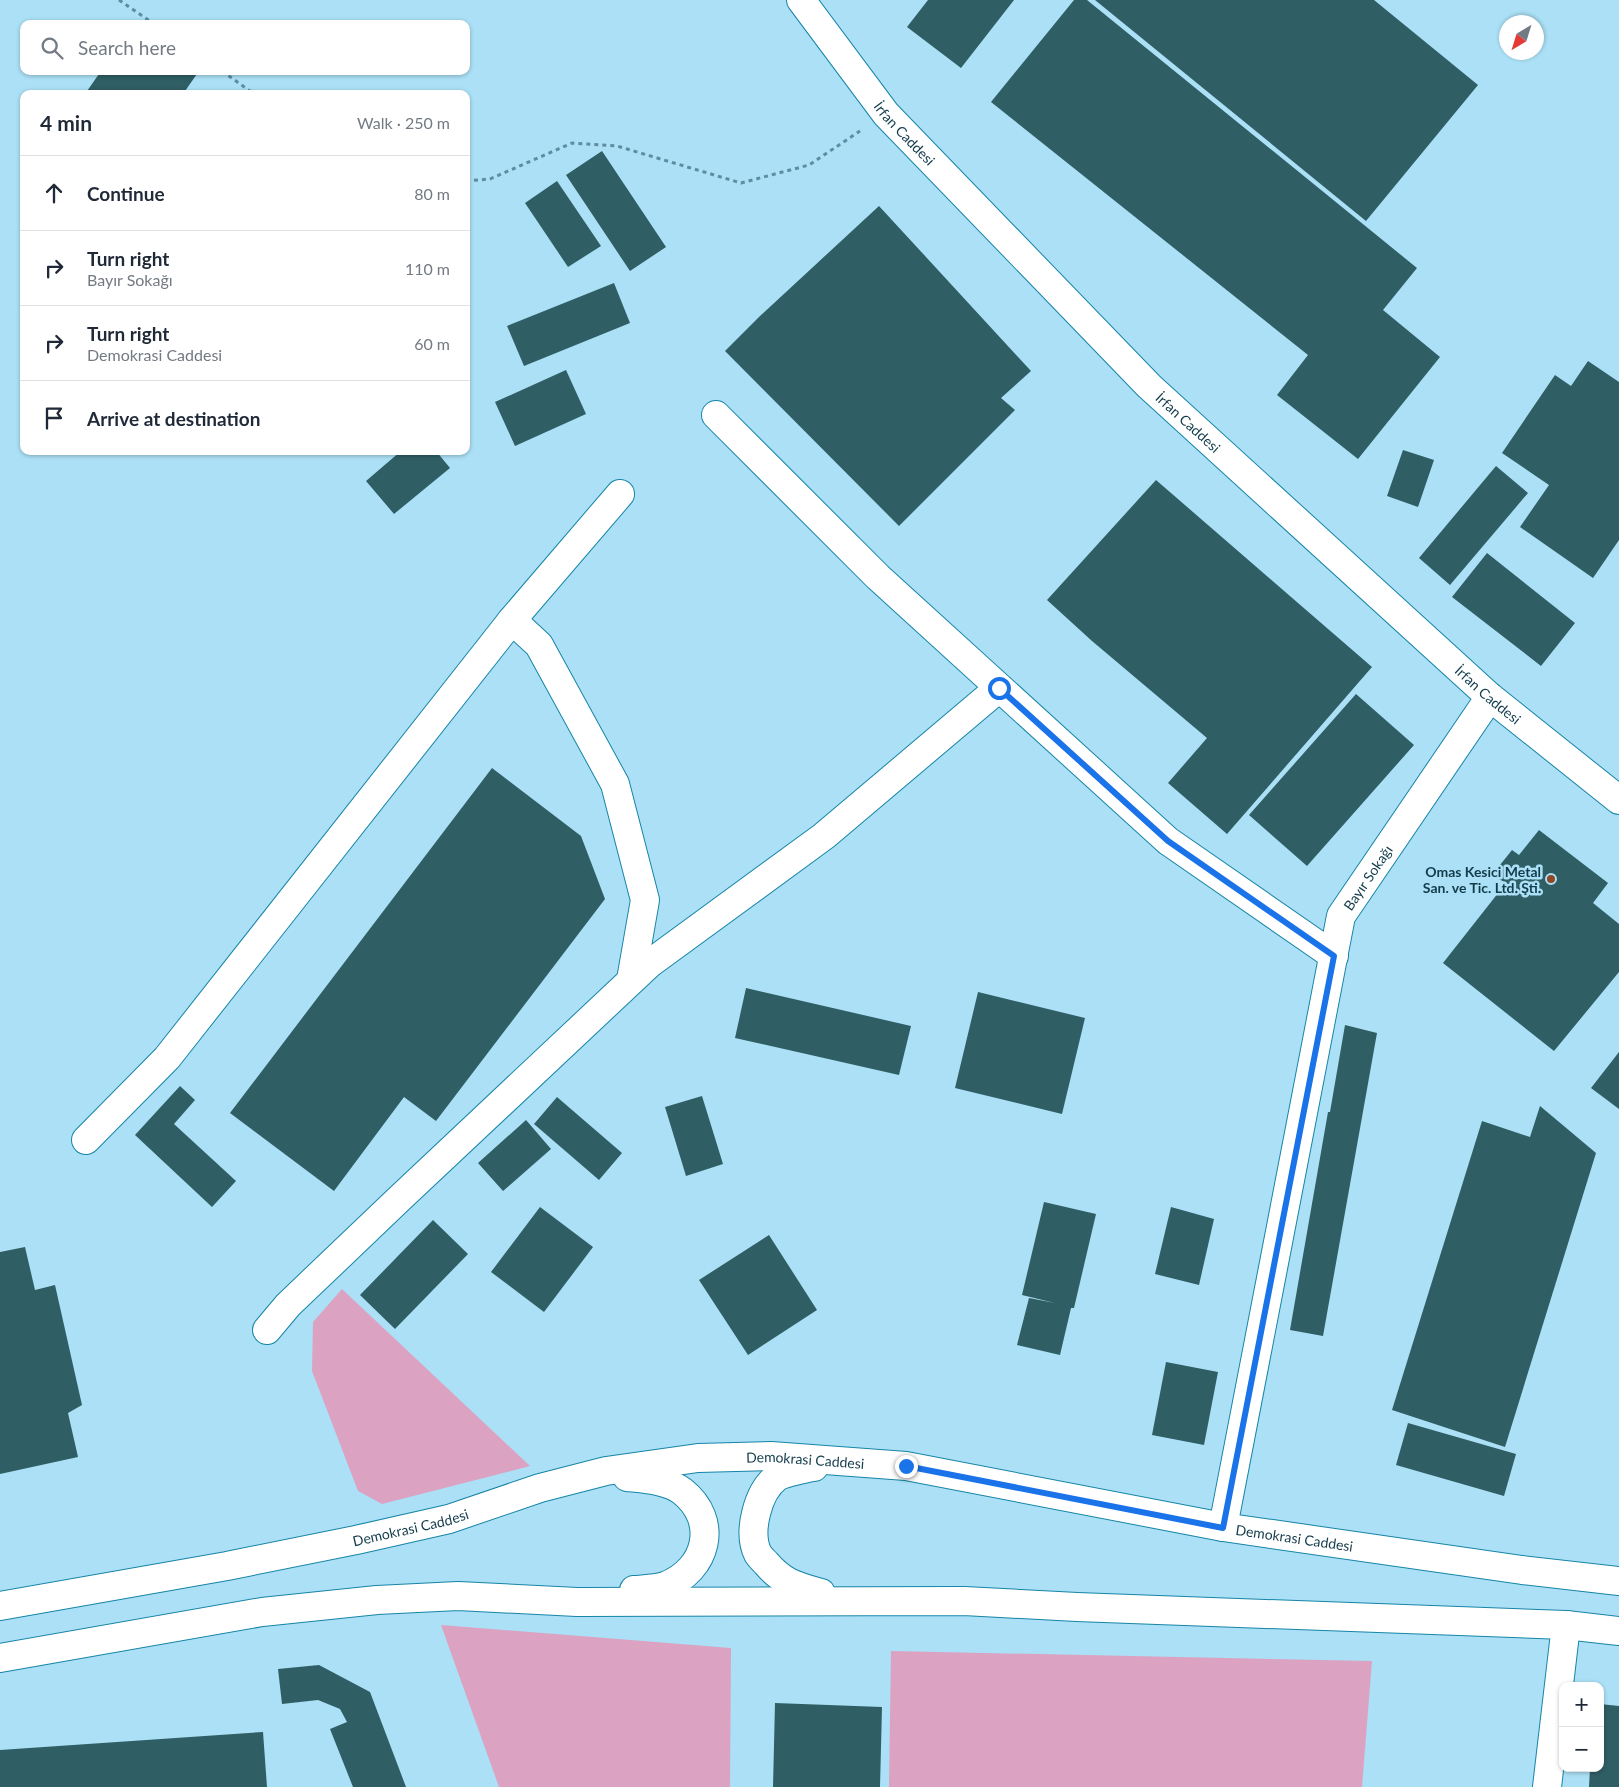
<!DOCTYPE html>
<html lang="en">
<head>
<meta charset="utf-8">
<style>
  :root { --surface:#fff; --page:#f2f2f3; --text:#1f2937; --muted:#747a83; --line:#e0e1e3 }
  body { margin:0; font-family:Lato,sans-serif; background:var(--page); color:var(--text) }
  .controls { position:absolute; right:15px; bottom:15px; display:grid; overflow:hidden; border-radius:10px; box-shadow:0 1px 4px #0004 }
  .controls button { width:45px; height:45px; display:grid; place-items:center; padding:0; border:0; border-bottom:1px solid var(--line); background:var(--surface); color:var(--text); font:25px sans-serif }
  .compass { position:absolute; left:1499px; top:15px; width:45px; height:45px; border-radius:50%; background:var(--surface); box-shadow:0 1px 4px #0004; rotate:218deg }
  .stop { position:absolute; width:15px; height:15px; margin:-11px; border:4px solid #1a73e8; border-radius:50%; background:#fff }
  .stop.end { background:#1a73e8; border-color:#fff; box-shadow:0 1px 5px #0008 }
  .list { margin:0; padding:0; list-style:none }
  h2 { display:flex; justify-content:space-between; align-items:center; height:65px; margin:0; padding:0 20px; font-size:21px }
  h2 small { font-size:16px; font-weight:400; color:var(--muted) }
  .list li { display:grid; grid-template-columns:32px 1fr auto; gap:15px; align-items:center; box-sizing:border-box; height:75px; padding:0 20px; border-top:1px solid var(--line) }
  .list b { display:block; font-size:19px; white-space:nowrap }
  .list p { margin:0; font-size:16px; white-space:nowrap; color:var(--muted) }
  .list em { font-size:16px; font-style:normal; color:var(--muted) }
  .icon { flex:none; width:28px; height:28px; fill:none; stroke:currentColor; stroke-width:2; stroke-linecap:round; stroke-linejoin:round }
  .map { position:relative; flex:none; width:1619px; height:1787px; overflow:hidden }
  .search { position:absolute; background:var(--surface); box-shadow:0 1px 4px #0004; left:20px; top:20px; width:450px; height:55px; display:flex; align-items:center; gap:12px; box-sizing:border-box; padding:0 18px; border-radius:10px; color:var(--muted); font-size:19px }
  .panel { position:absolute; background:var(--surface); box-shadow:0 1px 4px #0004; left:20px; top:90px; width:450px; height:365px; border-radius:10px }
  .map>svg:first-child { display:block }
</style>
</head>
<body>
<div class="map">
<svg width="1619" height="1787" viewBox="0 0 1619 1787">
  <rect width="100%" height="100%" fill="#abe0f6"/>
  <path fill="#dca2c2" d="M342 1289 530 1466 382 1504 358 1491 312 1371 313 1322Z
    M441 1625 731 1648 730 1787H499Z
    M891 1651 1372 1661 1362 1787H889Z"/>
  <path fill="#2f5e64" d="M928 0H1014L961 68 907 27Z
    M1074 0H1087L1417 268 1383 310 1440 357 1358 459 1277 395 1308 355 991 102Z
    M1095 0H1374L1478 85 1366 221Z
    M101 71H199L183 94H85Z
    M602 151 666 247 630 271 566 175Z
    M557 181 601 246 568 267 525 203Z
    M879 206 1031 371 1001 398 1015 410 899 526 725 351 760 316Z
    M614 283 630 323 524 366 507 326Z
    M1588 361 1619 382V540L1593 578 1520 527 1549 485 1502 453 1555 375 1571 386Z
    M566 370 586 414 515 446 495 402Z
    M1403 450 1434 460 1418 507 1387 496Z
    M401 451H436L450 468 394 514 366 481Z
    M1496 466 1528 493 1450 585 1419 558Z
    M1156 480 1372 667 1227 834 1168 783 1207 738 1092 641 1047 600Z
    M1487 553 1575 623 1541 666 1452 597Z
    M1356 694 1414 745 1307 866 1249 815Z
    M492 768 581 836 605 899 436 1121 404 1097 334 1191 230 1113Z
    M1539 830 1608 883 1593 903 1619 924V972L1554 1051 1443 963 1506 883 1492 875 1512 850 1519 855Z
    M746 988 911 1026 899 1075 735 1038Z
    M978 992 1085 1018 1062 1114 955 1088Z
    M1345 1025 1377 1033 1323 1336 1290 1330 1328 1112H1330Z
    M1619 1052V1109L1591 1088Z
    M180 1086 195 1100 174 1124 236 1181 212 1207 135 1135Z
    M702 1096 723 1164 686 1176 665 1107Z
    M557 1097 622 1153 599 1180 534 1124Z
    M1540 1106 1596 1153 1505 1447 1392 1410 1482 1121 1530 1137Z
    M526 1120 551 1149 503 1191 478 1163Z
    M1044 1202 1096 1214 1074 1308H1071L1060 1355 1017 1345 1029 1298 1055 1303 1022 1295Z
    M540 1207 593 1247 544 1312 491 1272Z
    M1171 1207 1214 1219 1199 1285 1155 1274Z
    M433 1220 468 1254 395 1329 360 1295Z
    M769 1235 817 1310 748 1355 699 1280Z
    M25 1247 35 1290 55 1285 82 1405 68 1413 78 1457 0 1474V1252Z
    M1166 1362 1218 1372 1204 1445 1152 1435Z
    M1408 1423 1516 1454 1504 1496 1396 1465Z
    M319 1665 370 1692 406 1787H353L330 1729 347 1722 340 1709 318 1700 282 1704 278 1669Z
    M775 1703 882 1707 880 1787H773Z
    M1600 1704 1619 1706V1787H1589L1590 1768H1600Z
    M263 1732 267 1787H0V1750Z"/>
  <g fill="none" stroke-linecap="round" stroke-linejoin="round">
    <defs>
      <g id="minor">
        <path id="s1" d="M801 0 886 114 1149 386 1490 697 1619 800"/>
        <path d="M716 415 878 577 1168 841 1334 956"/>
        <path d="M512 620 539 645 615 784 645 900 631 980"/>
        <path d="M86 1140 167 1058 512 620 620 494"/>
        <path d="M267 1330 288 1305 399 1199 649 964 824 836 999 688"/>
        <path id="s2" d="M1223 1527 1341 916 1490 697"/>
        <path d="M1547 1787 1566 1625"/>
      </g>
      <g id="major">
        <path d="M814 1467C807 1468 783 1473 777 1477 758 1491 747 1532 758 1554 760 1557 763 1560 766 1563 783 1583 796 1586 821 1593"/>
        <path d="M627 1477C645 1479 667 1480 682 1491 720 1521 707 1570 665 1586 656 1589 644 1589 634 1590"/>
        <path id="s3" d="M0 1606 227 1566 356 1540 449 1519 540 1488 606 1471 698 1458 771 1456 906 1466 1223 1527 1522 1570 1619 1581"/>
        <path d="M0 1658 262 1612 377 1600 458 1596 577 1602 964 1601 1077 1607 1566 1625 1619 1631"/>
      </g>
    </defs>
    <use href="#minor" stroke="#1685a6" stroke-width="30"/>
    <use href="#major" stroke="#1685a6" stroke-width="30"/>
    <path stroke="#5e8da0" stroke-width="3" stroke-dasharray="4 4" stroke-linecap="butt" d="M119 0 154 24
      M222 71 254 94
      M466 181 490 179 572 143 617 146 741 183 809 165 860 131"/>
    <use href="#minor" stroke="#fff" stroke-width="28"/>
    <use href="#major" stroke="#fff" stroke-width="28"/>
  </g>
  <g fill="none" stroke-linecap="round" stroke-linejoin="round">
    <path stroke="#1a73e8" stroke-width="6" d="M906 1466 1223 1528 1334 956 1168 841 999 688"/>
  </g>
  <circle fill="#904826" stroke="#abe0f6" stroke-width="2" cx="1551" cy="879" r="5"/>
  <g text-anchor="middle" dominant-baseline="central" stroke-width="5" stroke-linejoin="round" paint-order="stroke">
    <g font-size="14" fill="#133c4b" stroke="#abe0f6">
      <text stroke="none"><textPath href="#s1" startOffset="169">İrfan Caddesi</textPath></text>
      <text stroke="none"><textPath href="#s1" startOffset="574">İrfan Caddesi</textPath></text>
      <text stroke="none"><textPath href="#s1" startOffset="979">İrfan Caddesi</textPath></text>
      <text stroke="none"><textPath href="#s2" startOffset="669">Bayır Sokağı</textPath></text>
      <text stroke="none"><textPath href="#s3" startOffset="822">Demokrasi Caddesi</textPath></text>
      <text stroke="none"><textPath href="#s3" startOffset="418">Demokrasi Caddesi</textPath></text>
      <text stroke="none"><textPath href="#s3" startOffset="1318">Demokrasi Caddesi</textPath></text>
    </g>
    <g font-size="14" font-weight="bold" fill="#133c4b" stroke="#abe0f6" text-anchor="end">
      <text x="1541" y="871">Omas Kesici Metal<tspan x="1541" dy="16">San. ve Tic. Ltd. Şti.</tspan></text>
    </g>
  </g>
</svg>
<div class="controls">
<button>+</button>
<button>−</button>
</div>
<svg class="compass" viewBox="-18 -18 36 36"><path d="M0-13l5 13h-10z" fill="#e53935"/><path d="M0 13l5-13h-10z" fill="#747a83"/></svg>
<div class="stop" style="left:999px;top:688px"></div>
<div class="stop end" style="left:906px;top:1466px"></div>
<div class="search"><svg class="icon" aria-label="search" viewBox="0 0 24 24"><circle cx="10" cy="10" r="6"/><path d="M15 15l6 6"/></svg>Search here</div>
<section class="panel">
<h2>4 min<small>Walk · 250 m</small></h2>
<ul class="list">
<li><svg class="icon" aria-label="ahead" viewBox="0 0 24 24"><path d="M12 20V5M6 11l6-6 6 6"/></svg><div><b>Continue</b></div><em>80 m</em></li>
<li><svg class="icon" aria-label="right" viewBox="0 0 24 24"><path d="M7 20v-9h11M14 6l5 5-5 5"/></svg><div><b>Turn right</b><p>Bayır Sokağı</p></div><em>110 m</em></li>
<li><svg class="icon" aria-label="right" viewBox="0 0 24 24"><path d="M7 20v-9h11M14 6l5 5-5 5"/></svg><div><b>Turn right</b><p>Demokrasi Caddesi</p></div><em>60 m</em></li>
<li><svg class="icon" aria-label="arrive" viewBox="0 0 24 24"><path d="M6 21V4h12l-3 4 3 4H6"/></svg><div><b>Arrive at destination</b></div></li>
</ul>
</section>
</div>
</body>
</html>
